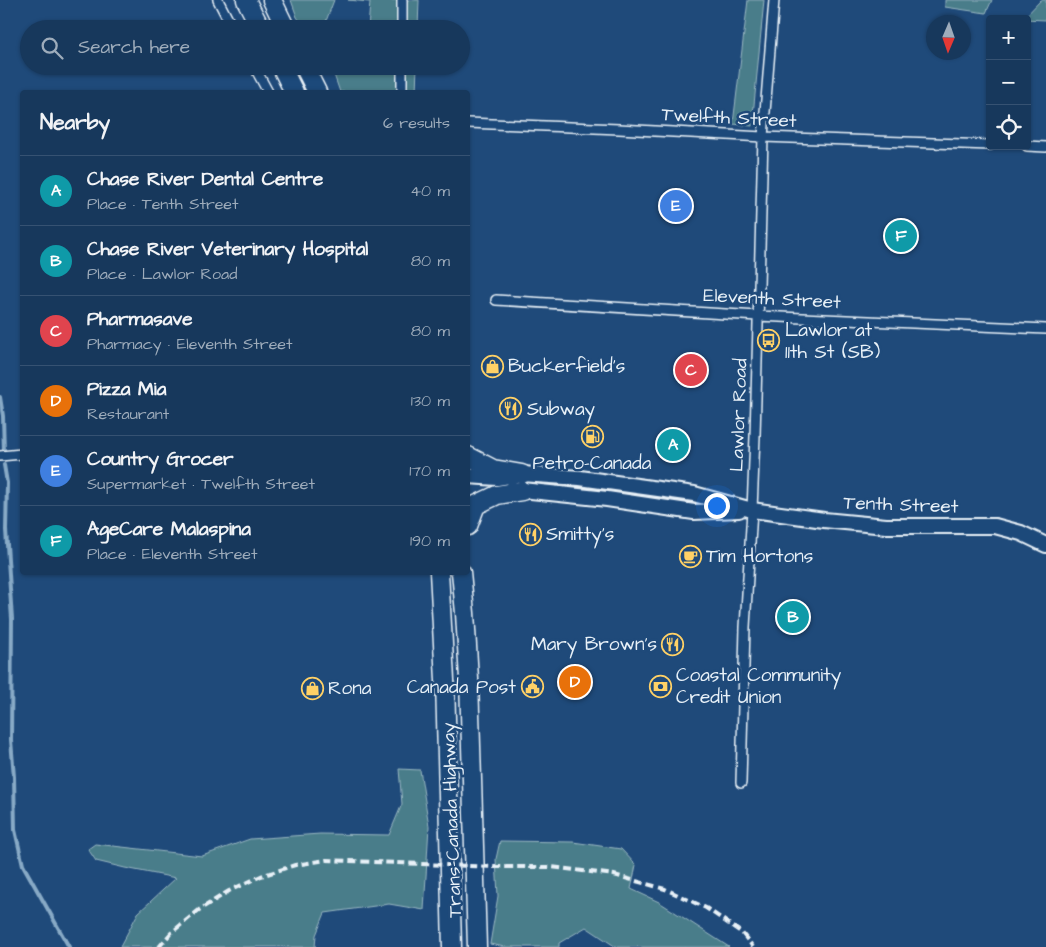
<!DOCTYPE html>
<html lang="en">
<head>
<meta charset="utf-8">
<style>
  :root { --surface:#17385c; --page:#244365; --text:#f1f3f6; --muted:#9eacbb; --line:#365272; --accent:#ffd166 }
  body { margin:0; font-family:"Architects Daughter",sans-serif; background:var(--page); color:var(--text) }
  .controls { position:absolute; right:15px; top:15px; display:grid; overflow:hidden; border-radius:5px; box-shadow:0 1px 4px #0004 }
  .controls button { width:45px; height:45px; display:grid; place-items:center; padding:0; border:0; border-bottom:1px solid var(--line); background:var(--surface); color:var(--text); font:25px sans-serif }
  .compass { position:absolute; left:926px; top:15px; width:45px; height:45px; border-radius:50%; background:var(--surface); box-shadow:0 1px 4px #0004; rotate:182deg }
  .you { position:absolute; left:716px; top:505px; width:18px; height:18px; margin:-12px; border:4px solid #fff; border-radius:50%; background:#1a73e8; box-shadow:0 0 0 8px #1a73e833 }
  .badge { display:grid; place-items:center; width:32px; height:32px; border-radius:50%; background:var(--accent); color:#fff; font-size:16px; font-weight:700 }
  .pin { position:absolute; translate:-50% -50%; border:2px solid #fff; box-shadow:0 1px 5px #0006 }
  .list { margin:0; padding:0; list-style:none }
  h2 { display:flex; justify-content:space-between; align-items:center; height:65px; margin:0; padding:0 20px; font-size:21px }
  h2 small { font-size:16px; font-weight:400; color:var(--muted) }
  .list li { display:grid; grid-template-columns:32px 1fr auto; gap:15px; align-items:center; box-sizing:border-box; height:70px; padding:0 20px; border-top:1px solid var(--line) }
  .list b { display:block; font-size:19px; white-space:nowrap }
  .list p { margin:0; font-size:16px; white-space:nowrap; color:var(--muted) }
  .list em { font-size:16px; font-style:normal; color:var(--muted) }
  .icon { flex:none; width:28px; height:28px; fill:none; stroke:currentColor; stroke-width:2; stroke-linecap:round; stroke-linejoin:round }
  .map { position:relative; flex:none; width:1046px; height:947px; overflow:hidden }
  .search { position:absolute; background:var(--surface); box-shadow:0 1px 4px #0004; left:20px; top:20px; width:450px; height:55px; display:flex; align-items:center; gap:12px; box-sizing:border-box; padding:0 18px; border-radius:28px; color:var(--muted); font-size:19px }
  .panel { position:absolute; background:var(--surface); box-shadow:0 1px 4px #0004; left:20px; top:90px; width:450px; height:485px; border-radius:5px }
  .map>svg:first-child { display:block }
</style>
</head>
<body>
<div class="map">
<svg width="1046" height="947" viewBox="0 0 1046 947">
  <rect width="100%" height="100%" fill="#1f4a7a"/>
  <filter id="ink" filterUnits="userSpaceOnUse"><feTurbulence type="fractalNoise" baseFrequency=".02" numOctaves="2"/><feDisplacementMap in="SourceGraphic" scale="10" xChannelSelector="R" yChannelSelector="G"/><feConvolveMatrix kernelMatrix="1 2 1 2 8 2 1 2 1" color-interpolation-filters="sRGB"/></filter>
  <g filter="url(#ink)">
    <path fill="#4a7d8a" stroke="#99b7c1" d="M291 0H334L323 29H306L297 17Z
      M348 0H419L418 29H368L370 2Z
      M748 0H764L752 126 733 124Z
      M945 0H992L986 13 945 7Z
      M1041 0H1046V20L1023 19Z
      M331 66H417L416 92H340Z
      M399 769 420 770 429 826 424 910 389 904 325 913 316 935 315 947H120L138 913 176 878 125 868 96 861 88 849 95 844 202 856 250 839 320 834 389 835 402 804Z
      M500 841 573 842 621 849 636 865 631 889 659 902 729 947H616L586 927 559 943V947H505L490 944 498 896 496 859Z"/>
    <g fill="none" stroke-linecap="round" stroke-linejoin="round">
      <path stroke="#88aac6" stroke-width="4" d="M0 397 3 416 4 453
        M4 465 7 483 6 530 12 619 11 740 14 777 15 830 23 865 69 947"/>
      <defs>
        <path id="street" d="M218 0 233 29
          M402 0V29
          M254 66 268 92
          M402 66V92
          M468 123 619 129 763 137 990 145
          M1027 146 1046 147
          M496 300 758 316 1046 329
          M0 456 22 454
          M741 783 745 627 752 510 755 436 763 137 774 0"/>
        <path id="secondary" d="M468 476 497 478 522 474 580 478 694 494 752 510 824 520 886 526H995L1021 533 1046 545
          M512 489 607 499 694 512 739 510"/>
        <path id="highway" d="M246 0 261 29
          M272 0 286 29
          M281 66 294 92
          M304 66 317 92
          M468 456 493 469 522 474
          M468 526 476 505 497 495 522 491
          M439 572 445 680 452 947
          M461 572 465 613 469 679 477 947"/>
      </defs>
      <use href="#street" stroke="#e8f1f8" stroke-width="12"/>
      <use href="#secondary" stroke="#e8f1f8" stroke-width="18"/>
      <use href="#highway" stroke="#e8f1f8" stroke-width="21"/>
      <use href="#street" stroke="#1f4a7a" stroke-width="9"/>
      <use href="#secondary" stroke="#1f4a7a" stroke-width="14"/>
      <use href="#highway" stroke="#1f4a7a" stroke-width="18"/>
      <path stroke="#e8f1f8" stroke-width="4" stroke-dasharray="8 4" stroke-linecap="butt" d="M159 947 171 933 199 910 229 891 261 876 295 865 326 860 494 867H551L614 875 665 889 706 908 742 933 753 947"/>
    </g>
  </g>
  <defs>
    <symbol id="bus-ring" viewBox="-11 -11 22 22"><circle r="9.5" fill="#1f4a7a" stroke="#ffd166" stroke-width="1.5"/><path d="M-5-6H5V4H4V6H2V4H-2V6H-4V4H-5ZM-3.5-4V0h7V-4ZM-3.5 1.2v1.5H-2V1.2ZM2 1.2v1.5H3.5V1.2Z" fill="#ffd166"/></symbol>
    <symbol id="shop-ring" viewBox="-11 -11 22 22"><circle r="9.5" fill="#1f4a7a" stroke="#ffd166" stroke-width="1.5"/><path d="M-5-2.5h2.3a2.7 3.5 0 0 1 5.4 0H5L5.5 6h-11ZM-1.5-2.5h3a1.5 2.3 0 0 0-3 0Z" fill="#ffd166"/></symbol>
    <symbol id="restaurant-ring" viewBox="-11 -11 22 22"><circle r="9.5" fill="#1f4a7a" stroke="#ffd166" stroke-width="1.5"/><path d="M-5-6h1v4h1v-4h1v4h1v-4h1v5L-1.5 .5V6h-2V.5L-5-1ZM5-6V6H3V1.5H1.5Q1.5-4 5-6Z" fill="#ffd166"/></symbol>
    <symbol id="fuel-ring" viewBox="-11 -11 22 22"><circle r="9.5" fill="#1f4a7a" stroke="#ffd166" stroke-width="1.5"/><path d="M-5.5-6h7V0h2V4h1.3V-2.5L3-4.5l.8-.8L6-3V5H2.5V1h-1V6h-7ZM-4.2-4.7v3.2H.2V-4.7Z" fill="#ffd166"/></symbol>
    <symbol id="cafe-ring" viewBox="-11 -11 22 22"><circle r="9.5" fill="#1f4a7a" stroke="#ffd166" stroke-width="1.5"/><path d="M-5.5-4.5H6V0H3Q3 3.5 0 3.5H-2.5Q-5.5 3.5-5.5 0ZM3-3.2v2h1.7v-2ZM-6 4.5H4V6H-6Z" fill="#ffd166"/></symbol>
    <symbol id="bank-ring" viewBox="-11 -11 22 22"><circle r="9.5" fill="#1f4a7a" stroke="#ffd166" stroke-width="1.5"/><path d="M-6-4H6V4H-6ZM0-2.3a2.3 2.3 0 1 0 0 4.6a2.3 2.3 0 1 0 0-4.6Z" fill="#ffd166"/></symbol>
    <symbol id="civic-ring" viewBox="-11 -11 22 22"><circle r="9.5" fill="#1f4a7a" stroke="#ffd166" stroke-width="1.5"/><path d="M-.6-6.5H3V-4.5H.6V-3L4-1V1h2V6H-6V1h2V-1L-.6-3ZM-1.2 2.5V6h2.4V2.5Z" fill="#ffd166"/></symbol>
  </defs>
  <g fill-rule="evenodd">
    <use href="#bus-ring" x="756" y="328" width="25" height="25"/>
    <use href="#shop-ring" x="480" y="354" width="25" height="25"/>
    <use href="#restaurant-ring" x="498" y="396" width="25" height="25"/>
    <use href="#fuel-ring" x="580" y="424" width="25" height="25"/>
    <use href="#restaurant-ring" x="518" y="522" width="25" height="25"/>
    <use href="#cafe-ring" x="678" y="544" width="25" height="25"/>
    <use href="#restaurant-ring" x="660" y="632" width="25" height="25"/>
    <use href="#bank-ring" x="648" y="674" width="25" height="25"/>
    <use href="#civic-ring" x="520" y="674" width="25" height="25"/>
    <use href="#shop-ring" x="300" y="676" width="25" height="25"/>
  </g>
  <g text-anchor="middle" dominant-baseline="central" stroke-width="5" stroke-linejoin="round" paint-order="stroke">
    <g font-size="19" fill="#e8f1f8" stroke="#1f4a7a">
      <text transform="translate(729 118) rotate(3)">Twelfth Street</text>
      <text transform="translate(772 299) rotate(3)">Eleventh Street</text>
      <text transform="translate(739 415) rotate(-88)">Lawlor Road</text>
      <text transform="translate(901 505) rotate(2)">Tenth Street</text>
      <text transform="translate(452 820) rotate(-92)">Trans-Canada Highway</text>
    </g>
    <g font-size="19" fill="#e8f1f8" stroke="#1f4a7a" text-anchor="start">
      <text x="785" y="330">Lawlor at<tspan x="785" dy="22">11th St (SB)</tspan></text>
      <text x="508" y="366">Buckerfield's</text>
      <text x="527" y="409">Subway</text>
      <text x="592" y="463" text-anchor="middle">Petro-Canada</text>
      <text x="546" y="534">Smitty's</text>
      <text x="706" y="556">Tim Hortons</text>
      <text x="657" y="644" text-anchor="end">Mary Brown's</text>
      <text x="676" y="675">Coastal Community<tspan x="676" dy="22">Credit Union</tspan></text>
      <text x="516" y="687" text-anchor="end">Canada Post</text>
      <text x="328" y="688">Rona</text>
    </g>
  </g>
</svg>
<div class="controls">
<button>+</button>
<button>−</button>
<button><svg class="icon" aria-label="locate" viewBox="0 0 24 24"><circle cx="12" cy="12" r="6"/><path d="M12 2v4M12 18v4M2 12h4M18 12h4"/></svg></button>
</div>
<svg class="compass" viewBox="-18 -18 36 36"><path d="M0-13l5 13h-10z" fill="#e53935"/><path d="M0 13l5-13h-10z" fill="#9eacbb"/></svg>
<div class="you"></div>
<div class="pin badge" style="left:673px;top:445px;background:#0f9aa8">A</div>
<div class="pin badge" style="left:793px;top:617px;background:#0f9aa8">B</div>
<div class="pin badge" style="left:691px;top:370px;background:#e0444e">C</div>
<div class="pin badge" style="left:575px;top:682px;background:#e8710a">D</div>
<div class="pin badge" style="left:676px;top:206px;background:#3f7fe0">E</div>
<div class="pin badge" style="left:901px;top:236px;background:#0f9aa8">F</div>
<div class="search"><svg class="icon" aria-label="search" viewBox="0 0 24 24"><circle cx="10" cy="10" r="6"/><path d="M15 15l6 6"/></svg>Search here</div>
<section class="panel">
<h2>Nearby<small>6 results</small></h2>
<ul class="list">
<li><span class="badge" style="background:#0f9aa8">A</span><div><b>Chase River Dental Centre</b><p>Place · Tenth Street</p></div><em>40 m</em></li>
<li><span class="badge" style="background:#0f9aa8">B</span><div><b>Chase River Veterinary Hospital</b><p>Place · Lawlor Road</p></div><em>80 m</em></li>
<li><span class="badge" style="background:#e0444e">C</span><div><b>Pharmasave</b><p>Pharmacy · Eleventh Street</p></div><em>80 m</em></li>
<li><span class="badge" style="background:#e8710a">D</span><div><b>Pizza Mia</b><p>Restaurant</p></div><em>130 m</em></li>
<li><span class="badge" style="background:#3f7fe0">E</span><div><b>Country Grocer</b><p>Supermarket · Twelfth Street</p></div><em>170 m</em></li>
<li><span class="badge" style="background:#0f9aa8">F</span><div><b>AgeCare Malaspina</b><p>Place · Eleventh Street</p></div><em>190 m</em></li>
</ul>
</section>
</div>
</body>
</html>
